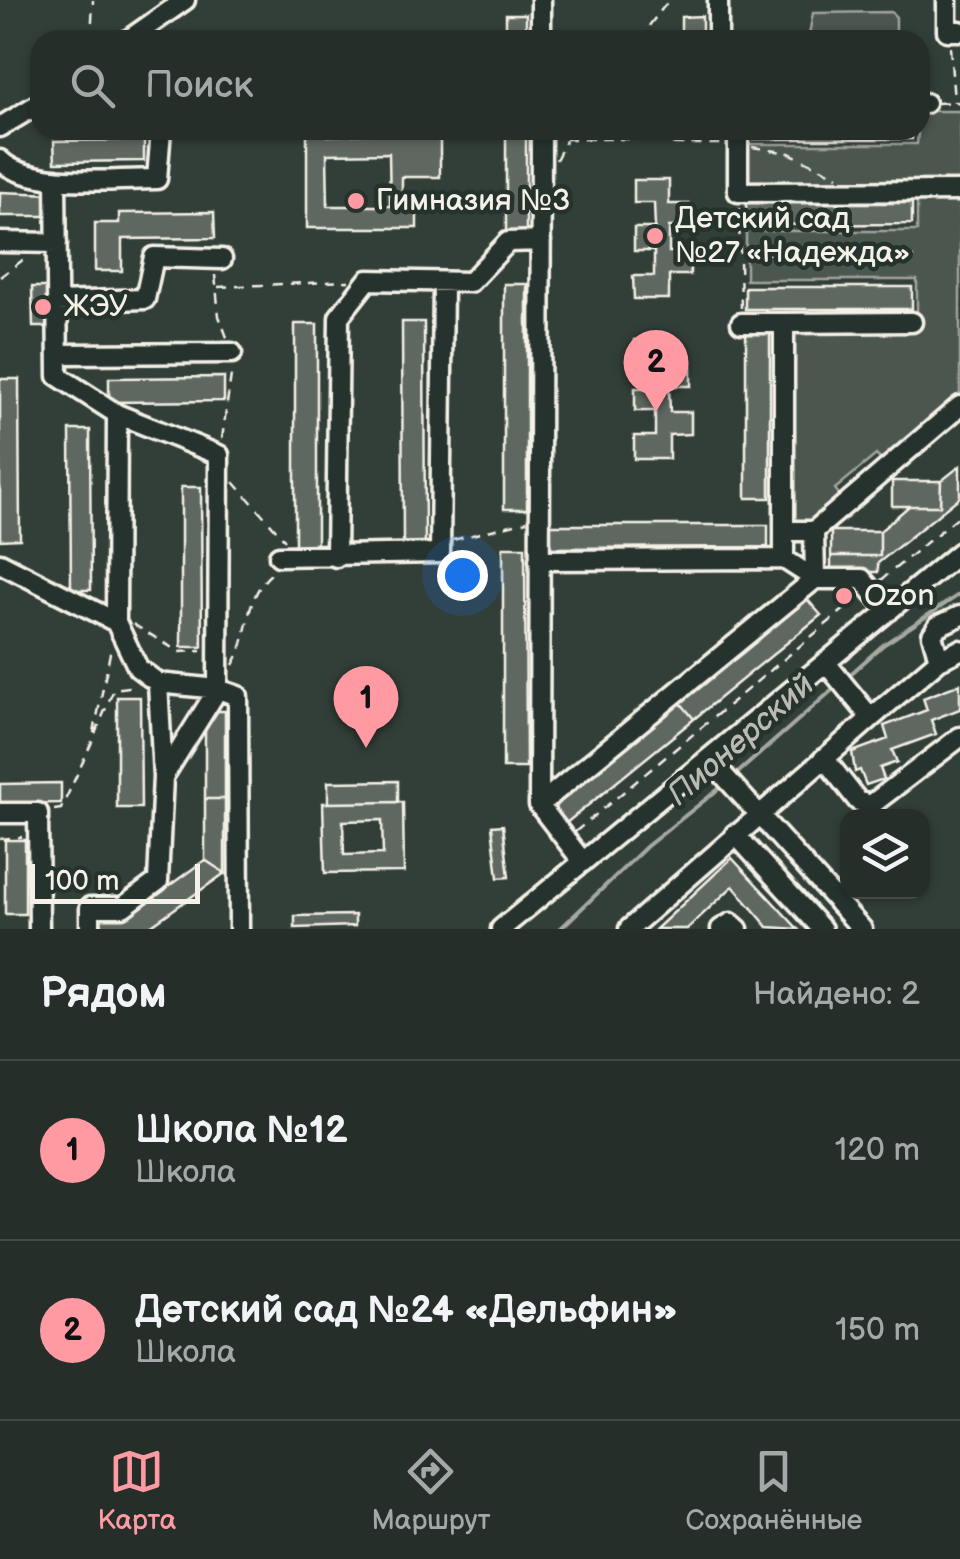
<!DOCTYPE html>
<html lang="ru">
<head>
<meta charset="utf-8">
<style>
  :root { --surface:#262e2a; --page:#2e3632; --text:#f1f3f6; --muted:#a4a8a8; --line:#424a47; --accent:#ff9aa2 }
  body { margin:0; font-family:"Balsamiq Sans",sans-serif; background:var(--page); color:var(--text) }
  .controls { position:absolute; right:30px; bottom:30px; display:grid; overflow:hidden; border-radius:20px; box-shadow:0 2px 8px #0004 }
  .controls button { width:90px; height:90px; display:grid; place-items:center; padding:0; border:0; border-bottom:2px solid var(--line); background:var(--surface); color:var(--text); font:50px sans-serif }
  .scale { position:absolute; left:30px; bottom:25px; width:170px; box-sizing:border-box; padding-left:10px; border:5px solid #f4f1e8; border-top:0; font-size:28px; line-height:35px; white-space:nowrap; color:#f4f1e8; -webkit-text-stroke:8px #26332d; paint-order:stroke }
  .you { position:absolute; left:462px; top:575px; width:35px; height:35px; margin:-25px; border:8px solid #fff; border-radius:50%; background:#1a73e8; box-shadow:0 0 0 15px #1a73e833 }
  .badge { display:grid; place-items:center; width:65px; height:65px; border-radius:50%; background:var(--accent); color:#111; font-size:32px; font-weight:700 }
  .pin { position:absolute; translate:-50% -82px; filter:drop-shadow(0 2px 5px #0008) }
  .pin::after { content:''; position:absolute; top:52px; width:35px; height:30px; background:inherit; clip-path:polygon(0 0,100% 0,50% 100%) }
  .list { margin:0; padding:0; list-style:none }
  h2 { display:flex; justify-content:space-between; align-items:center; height:130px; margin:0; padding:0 40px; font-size:42px }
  h2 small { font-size:32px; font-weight:400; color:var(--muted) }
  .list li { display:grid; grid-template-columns:65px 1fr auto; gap:30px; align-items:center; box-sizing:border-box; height:180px; padding:0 40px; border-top:2px solid var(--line) }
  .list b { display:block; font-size:38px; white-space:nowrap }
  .list p { margin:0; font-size:32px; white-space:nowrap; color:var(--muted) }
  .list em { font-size:32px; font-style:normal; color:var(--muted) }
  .icon { flex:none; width:55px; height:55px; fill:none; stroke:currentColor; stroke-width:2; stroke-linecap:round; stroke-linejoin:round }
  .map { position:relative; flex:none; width:960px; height:929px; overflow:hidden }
  .search { position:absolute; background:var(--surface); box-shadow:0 2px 8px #0004; left:30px; right:30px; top:30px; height:110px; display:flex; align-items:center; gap:25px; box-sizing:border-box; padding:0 35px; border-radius:30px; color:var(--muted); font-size:38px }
  .sheet { height:490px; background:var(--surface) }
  nav { display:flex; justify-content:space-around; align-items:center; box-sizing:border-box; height:140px; border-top:2px solid var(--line); background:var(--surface); font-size:28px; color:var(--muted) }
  nav a { display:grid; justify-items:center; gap:5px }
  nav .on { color:var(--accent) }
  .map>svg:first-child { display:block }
</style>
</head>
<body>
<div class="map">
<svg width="960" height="929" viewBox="0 0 960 929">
  <rect width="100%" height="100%" fill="#323e38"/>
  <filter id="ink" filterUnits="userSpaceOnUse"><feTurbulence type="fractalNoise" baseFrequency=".01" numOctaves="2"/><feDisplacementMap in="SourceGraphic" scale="20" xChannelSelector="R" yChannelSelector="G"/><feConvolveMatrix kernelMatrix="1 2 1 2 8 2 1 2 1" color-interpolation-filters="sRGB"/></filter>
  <g filter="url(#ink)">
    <path fill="#4c564f" stroke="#a0a49c" stroke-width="2.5" d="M891 12 896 17V40H808L813 13Z
      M920 111H960V397L883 462 876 455 835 489 842 498 810 525H791L790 331 917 330V280H746V231H917V185L745 184 744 144H917Z"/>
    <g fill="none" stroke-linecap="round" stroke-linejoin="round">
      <path stroke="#a6a9a1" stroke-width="4" d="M845 679 883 645 960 594
        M732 778 838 685
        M560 929 647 846 725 784"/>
    </g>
    <path fill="#5f6861" stroke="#f4f1e8" stroke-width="2.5" fill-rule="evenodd" d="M506 14H526V40H506Z
      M702 16V40H681V17Z
      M307 130H328V136L440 130V177H402V207L417 206V228H307ZM389 153 390 206H328L327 154Z
      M506 130H526V237H506Z
      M744 130H912V139H744Z
      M144 140V161L55 162 54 141Z
      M634 180H669V204H690V227H669V252H690V275H669V299H634L633 276H654V251H634V228H655L654 203H634Z
      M0 192 53 194 52 216H0Z
      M746 203H912V224L746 225Z
      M214 212 215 238 122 239V271H95V223H119V213Z
      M504 284H527V509H504Z
      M32 287H53V327H33Z
      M745 287H912V309H745Z
      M402 322H424L425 547H403Z
      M295 324H317V550H295Z
      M746 332H770V498H746Z
      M670 339V363H691V386H669L670 412H691V434L669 435V459H634V436H655V411H635V388H655V363H635L634 340Z
      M224 377V401L109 402V378Z
      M0 379H19L20 539 0 540Z
      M70 430H90L91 590H71Z
      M960 466V497L878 563V572H831V556H880V531L909 506H940L941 481Z
      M892 481H941L940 506H892Z
      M181 487H201L202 647H181Z
      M547 525H768V547L547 548Z
      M831 531H880V556H831Z
      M503 547H525L526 768H503Z
      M807 599 821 615 694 719 680 702Z
      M960 684V709L931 720 936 734 892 750 897 762 880 768 884 779 866 785 860 770 855 772 852 752 888 739 884 726 927 710 923 698Z
      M117 697H140L141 808H117Z
      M680 702 694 719 565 824 552 807Z
      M205 711H225V799H205Z
      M398 781V802L328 803V782Z
      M61 783V803L0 804V784Z
      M205 799H225V873L205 860Z
      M403 802 404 872 325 873 323 803ZM382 820 383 854 344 855 343 821Z
      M503 825 509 877 498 878 492 826Z
      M5 840H25V914H5Z
      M732 858 798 929 768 927 733 886 687 929H656Z
      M205 860 225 873 146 929H102L101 917 127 916Z
      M355 915V926L295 928V916Z"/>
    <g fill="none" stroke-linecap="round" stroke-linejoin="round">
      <defs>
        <path id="minor" d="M718 0V40
          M947 0V31H960
          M128 40 185 0
          M541 40V0
          M920 104 925 103
          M0 127 40 103
          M541 130 539 805 583 862
          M738 130V192L960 191
          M0 160C28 189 118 179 157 179L161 130
          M56 179 58 376 117 414 116 622
          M0 242 57 243
          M57 302 145 299 154 257 222 259
          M741 323H784V559
          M784 323 912 322
          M58 354 232 353
          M784 531H814L960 406
          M814 531 815 579H862L889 611
          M279 556 440 553 443 283
          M336 557 339 317 368 280 470 282 508 242 541 241
          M0 563 116 622 138 668 158 683 218 689 238 696 239 929
          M939 660 932 635 938 626 960 616
          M158 683 163 777
          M871 718 939 660 960 650
          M824 758 858 801 871 805 960 737
          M709 759 862 929
          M539 805 815 579 784 559 539 560
          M0 813H38L39 929
          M735 834 822 929
          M90 929V907H123L158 881 163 777 218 689 219 455 117 414
          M501 929 960 552
          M629 929 871 718 826 663
          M721 929 731 923 738 929"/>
      </defs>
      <use href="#minor" stroke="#f4f1e8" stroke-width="25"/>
      <path stroke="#f4f1e8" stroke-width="2.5" stroke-dasharray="10 8" stroke-linecap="butt" d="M557 33 564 40
        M91 40 93 0
        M638 40 669 0
        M950 47 954 102
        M937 103 960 102
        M661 130 676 144H724
        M565 139H653L675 144
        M752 147 789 153 838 176
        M556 160 571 130
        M739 208 741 310
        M742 253 915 257
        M215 275 219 316 228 340
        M0 277 27 257
        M218 287 349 281
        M222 439 232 368
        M234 482 285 540
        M453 540 527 521
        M880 581 960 515
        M133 624 179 652 201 651
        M233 665C252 634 242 594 276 570
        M95 734 114 689 137 686
        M54 810 61 809 92 742 111 648
        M575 832 858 598
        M0 839 22 837"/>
      <use href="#minor" stroke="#26332d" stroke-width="18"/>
    </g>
  </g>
  <g fill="#ff9aa2" stroke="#26332d" stroke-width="4">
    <circle cx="356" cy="201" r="10"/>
    <circle cx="655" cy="236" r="10"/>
    <circle cx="43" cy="307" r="10"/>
    <circle cx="844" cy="596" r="10"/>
  </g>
  <g text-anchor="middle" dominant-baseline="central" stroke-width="9" stroke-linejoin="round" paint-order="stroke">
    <g font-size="30" fill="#f4f1e8" stroke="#26332d" text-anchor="start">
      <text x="376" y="201">Гимназия №3</text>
      <text x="675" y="219">Детский сад<tspan x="675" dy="34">№27 «Надежда»</tspan></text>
      <text x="63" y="307">ЖЭУ</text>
      <text x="864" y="596">Ozon</text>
    </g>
    <g font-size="32" font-style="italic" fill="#babbb3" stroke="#26332d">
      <text transform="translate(741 740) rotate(-41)">Пионерский</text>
    </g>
  </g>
</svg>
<div class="controls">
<button><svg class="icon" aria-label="layers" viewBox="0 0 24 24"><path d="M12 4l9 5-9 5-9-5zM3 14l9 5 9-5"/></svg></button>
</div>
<div class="scale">100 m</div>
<div class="you"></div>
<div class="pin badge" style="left:366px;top:748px">1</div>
<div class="pin badge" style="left:656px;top:412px">2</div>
<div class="search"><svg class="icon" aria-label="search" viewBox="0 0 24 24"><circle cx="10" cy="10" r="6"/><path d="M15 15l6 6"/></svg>Поиск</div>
</div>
<section class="sheet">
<h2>Рядом<small>Найдено: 2</small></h2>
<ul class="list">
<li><span class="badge">1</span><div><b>Школа №12</b><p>Школа</p></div><em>120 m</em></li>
<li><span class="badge">2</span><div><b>Детский сад №24 «Дельфин»</b><p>Школа</p></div><em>150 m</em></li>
</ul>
</section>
<nav>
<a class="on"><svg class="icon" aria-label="map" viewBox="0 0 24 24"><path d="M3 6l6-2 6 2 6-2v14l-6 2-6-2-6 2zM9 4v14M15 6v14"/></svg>Карта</a>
<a><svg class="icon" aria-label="directions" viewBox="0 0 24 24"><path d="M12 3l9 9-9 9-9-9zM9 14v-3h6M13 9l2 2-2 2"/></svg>Маршрут</a>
<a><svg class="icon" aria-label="saved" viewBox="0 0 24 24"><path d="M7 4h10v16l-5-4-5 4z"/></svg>Сохранённые</a>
</nav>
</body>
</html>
